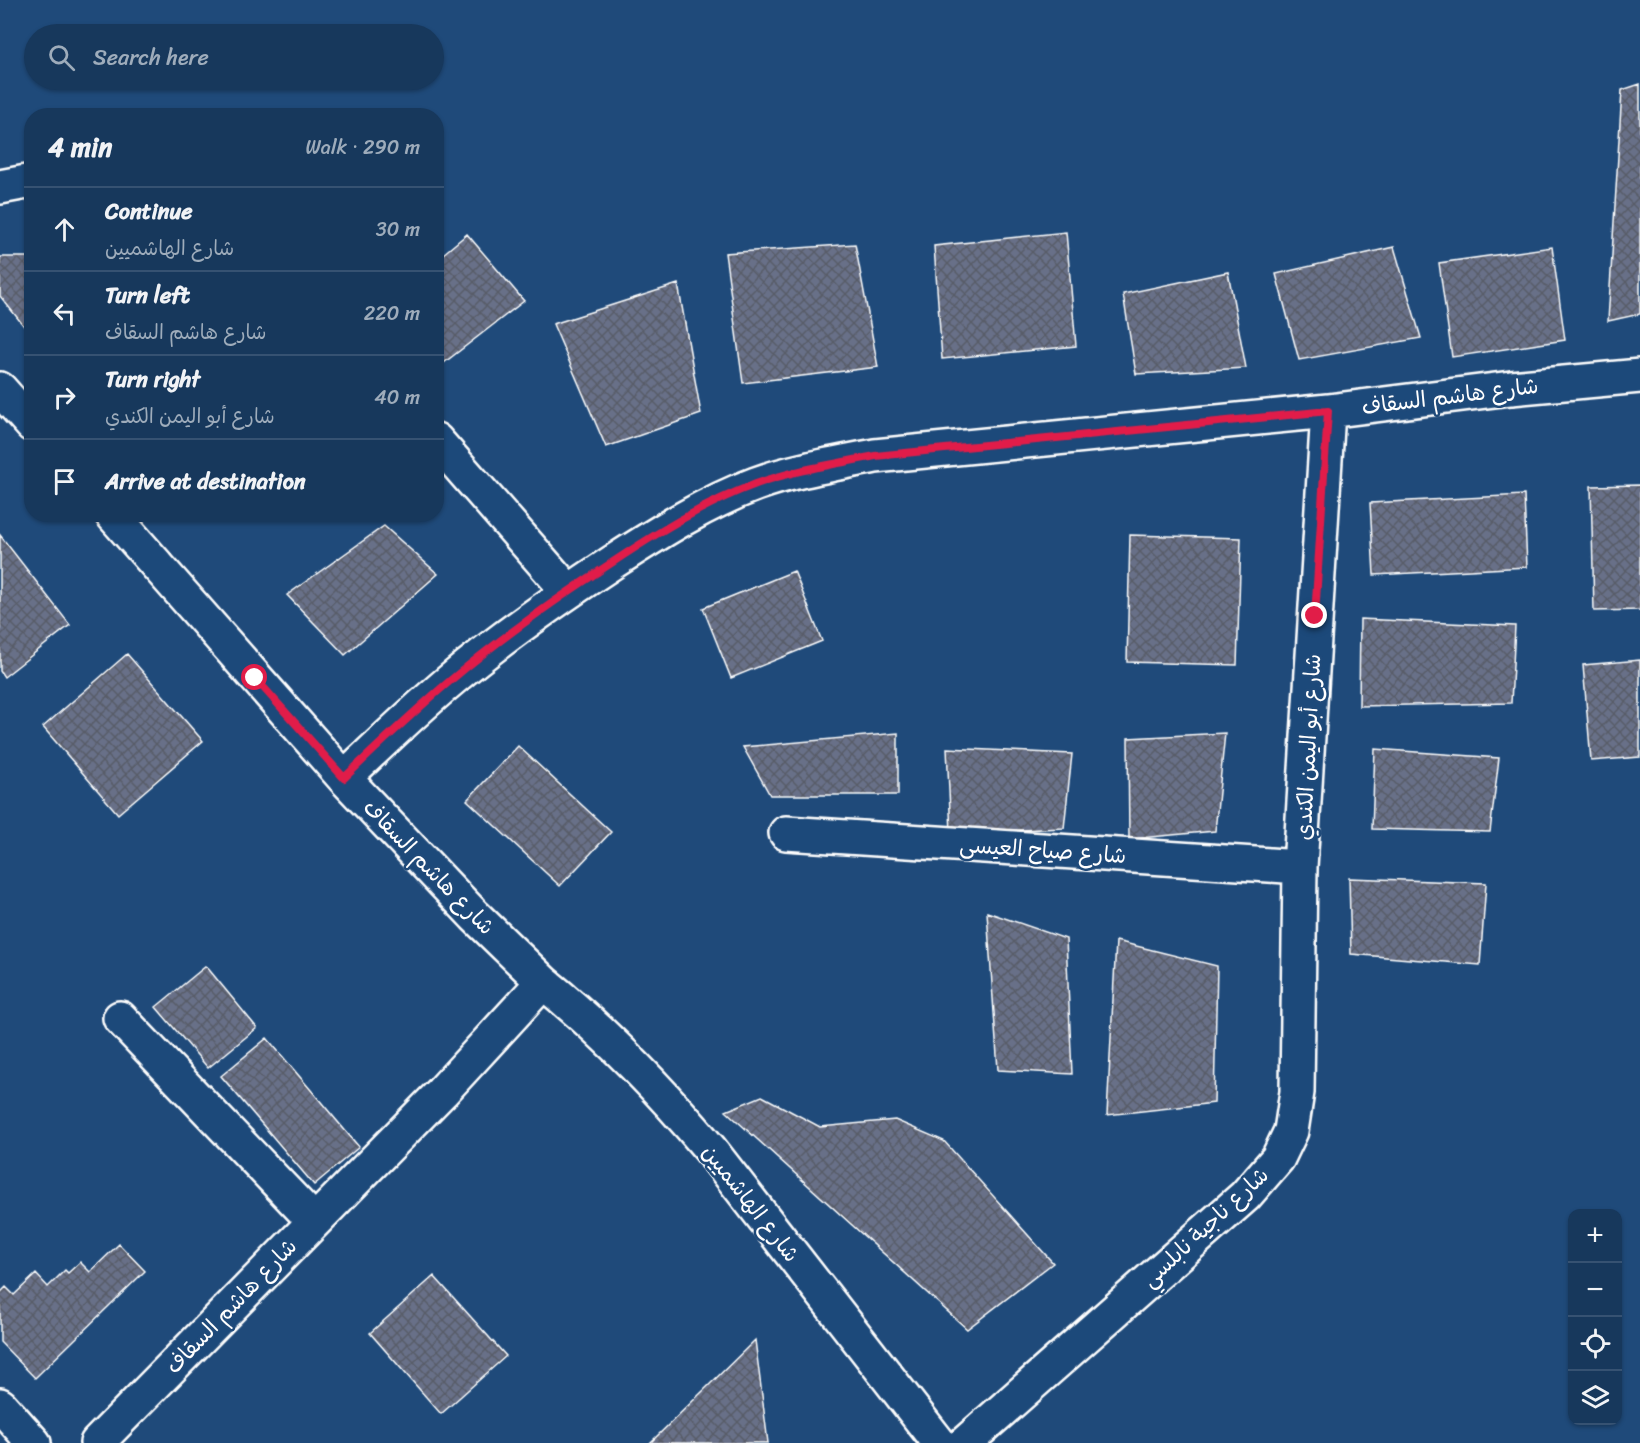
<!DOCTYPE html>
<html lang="en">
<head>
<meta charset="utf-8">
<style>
  :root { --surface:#17385c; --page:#244365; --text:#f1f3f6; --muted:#9eacbb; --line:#365272 }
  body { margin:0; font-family:Sriracha,"Playpen Sans Arabic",sans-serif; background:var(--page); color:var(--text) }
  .controls { position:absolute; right:18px; bottom:18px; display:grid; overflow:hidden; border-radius:12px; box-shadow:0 2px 4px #0004 }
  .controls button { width:54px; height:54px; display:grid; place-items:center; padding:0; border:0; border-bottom:2px solid var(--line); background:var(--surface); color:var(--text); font:30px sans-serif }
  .stop { position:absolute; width:18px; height:18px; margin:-14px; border:4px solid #e11d48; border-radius:50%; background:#fff }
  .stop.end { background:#e11d48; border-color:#fff; box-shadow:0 2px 6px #0008 }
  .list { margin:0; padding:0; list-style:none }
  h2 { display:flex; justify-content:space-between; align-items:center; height:78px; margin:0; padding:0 24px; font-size:26px }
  h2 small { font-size:20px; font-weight:400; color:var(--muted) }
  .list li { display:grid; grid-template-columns:39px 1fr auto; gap:18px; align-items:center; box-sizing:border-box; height:84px; padding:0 24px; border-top:2px solid var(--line) }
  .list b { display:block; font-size:22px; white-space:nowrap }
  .list p { margin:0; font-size:20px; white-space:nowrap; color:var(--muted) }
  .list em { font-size:20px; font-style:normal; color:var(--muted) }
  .icon { flex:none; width:33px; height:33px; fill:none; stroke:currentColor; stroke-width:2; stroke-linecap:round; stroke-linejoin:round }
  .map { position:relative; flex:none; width:1640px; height:1443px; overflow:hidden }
  .search { position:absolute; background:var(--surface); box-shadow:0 2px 4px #0004; left:24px; top:24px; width:420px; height:66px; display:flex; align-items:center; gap:15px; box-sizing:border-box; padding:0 21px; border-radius:33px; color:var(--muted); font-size:22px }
  .panel { position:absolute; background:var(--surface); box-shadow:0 2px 4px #0004; left:24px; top:108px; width:420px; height:414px; border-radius:24px }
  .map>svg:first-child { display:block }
</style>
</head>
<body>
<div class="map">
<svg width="1640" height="1443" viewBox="0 0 1640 1443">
  <defs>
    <pattern id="building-cross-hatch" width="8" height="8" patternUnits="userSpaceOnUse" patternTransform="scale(1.5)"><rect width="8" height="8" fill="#677088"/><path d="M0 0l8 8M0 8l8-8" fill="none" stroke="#585c67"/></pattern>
  </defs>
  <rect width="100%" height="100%" fill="#1f4a7a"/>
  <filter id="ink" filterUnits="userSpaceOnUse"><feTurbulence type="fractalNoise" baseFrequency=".0167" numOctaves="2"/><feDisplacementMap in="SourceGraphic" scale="12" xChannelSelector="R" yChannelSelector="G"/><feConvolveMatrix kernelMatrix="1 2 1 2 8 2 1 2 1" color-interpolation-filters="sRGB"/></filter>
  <g filter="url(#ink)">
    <path fill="url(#building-cross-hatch)" stroke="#fff" stroke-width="1.5" d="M1640 84V314L1608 321 1622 90Z
      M1066 232 1076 346 942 359 934 246Z
      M467 234 524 301 436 369V260Z
      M855 244 878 367 743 383 725 253Z
      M1394 247 1421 338 1299 360 1276 274Z
      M1552 247 1565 340 1452 357 1439 263Z
      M0 257H32V336L0 296Z
      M1228 272 1246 368 1136 374 1123 294Z
      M678 284 701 414 606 447 553 324Z
      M1640 485V610L1594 611 1591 486Z
      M1524 495 1527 567 1374 575 1370 503Z
      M384 526 438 574 345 655 287 595Z
      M0 535 70 625 4 677 0 671Z
      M1130 535 1241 538 1237 665 1127 662Z
      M794 571 822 641 731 678 703 608Z
      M1360 619 1515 626 1511 703 1359 706Z
      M127 654 203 741 118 814 43 727Z
      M1640 660V757L1591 761 1583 665Z
      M898 733V795H770L743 747Z
      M1225 733 1215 831 1129 839 1128 738Z
      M518 746 611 832 560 886 467 800Z
      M947 748 1072 754 1064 828 951 833Z
      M1375 749 1499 758 1490 832 1372 829Z
      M1349 878 1486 883 1480 965 1351 954Z
      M987 912 1066 939 1072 1074 998 1070Z
      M1116 941 1217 966 1214 1103 1107 1115Z
      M206 966 257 1028 208 1068 156 1007Z
      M267 1038 359 1147 314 1185 221 1076Z
      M762 1096 820 1127 895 1120 944 1141 1053 1263 967 1329 726 1111Z
      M119 1244 145 1271 35 1378 0 1342V1293L6 1287 14 1295 36 1274 48 1287 65 1270 68 1273 80 1262 90 1272Z
      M434 1276 506 1356 441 1414 370 1333Z
      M755 1340 768 1443H650Z"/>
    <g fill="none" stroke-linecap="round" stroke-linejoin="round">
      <defs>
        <path id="minor" d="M0 187 32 181
          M0 389 32 425
          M436 440 568 591
          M344 778C379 745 414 711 451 680 502 637 557 599 613 562 658 533 705 503 756 484 794 470 835 464 875 456L1328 411 1511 388 1640 376
          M786 833 1300 867
          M543 982C606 1033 658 1087 710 1149L939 1443
          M120 1018 314 1221
          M0 1405 34 1443
          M97 1443 442 1092 543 982 475 916 344 778 112 514
          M965 1443 1245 1196 1278 1158 1291 1131 1297 1092 1300 867 1328 411"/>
      </defs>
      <use href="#minor" stroke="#fff" stroke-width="38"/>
      <use href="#minor" stroke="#1f4a7a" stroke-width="33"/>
    </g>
  </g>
  <g fill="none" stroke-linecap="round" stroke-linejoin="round" filter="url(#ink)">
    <path stroke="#e11d48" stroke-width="8" d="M255 678 344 778C379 745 414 711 451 680 503 636 559 597 616 560 660 531 707 502 756 484 794 470 835 464 875 456L1328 411 1315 616"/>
  </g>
  <g text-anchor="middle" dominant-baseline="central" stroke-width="5" stroke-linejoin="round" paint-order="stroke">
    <g font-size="22" fill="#fff" stroke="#1f4a7a">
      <text transform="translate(1450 396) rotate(-7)">شارع هاشم السقاف</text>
      <text transform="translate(1308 747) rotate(-87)">شارع أبو اليمن الكندي</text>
      <text transform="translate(1043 850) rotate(4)">شارع صياح العيسى</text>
      <text transform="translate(429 867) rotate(46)">شارع هاشم السقاف</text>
      <text transform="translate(751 1203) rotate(52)">شارع الهاشميين</text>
      <text transform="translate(1205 1227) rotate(-43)">شارع ناجية نابلسي</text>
      <text transform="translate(231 1306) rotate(-46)">شارع هاشم السقاف</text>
    </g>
  </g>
</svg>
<div class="controls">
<button>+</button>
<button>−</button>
<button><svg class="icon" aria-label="locate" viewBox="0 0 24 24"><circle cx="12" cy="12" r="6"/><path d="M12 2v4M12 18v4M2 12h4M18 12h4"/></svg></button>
<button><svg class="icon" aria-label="layers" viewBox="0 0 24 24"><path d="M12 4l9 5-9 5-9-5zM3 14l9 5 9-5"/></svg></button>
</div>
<div class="stop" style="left:255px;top:678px"></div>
<div class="stop end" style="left:1315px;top:616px"></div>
<div class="search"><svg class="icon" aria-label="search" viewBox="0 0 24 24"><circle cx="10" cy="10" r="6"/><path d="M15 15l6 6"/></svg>Search here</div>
<section class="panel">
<h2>4 min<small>Walk · 290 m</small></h2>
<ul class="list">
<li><svg class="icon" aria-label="ahead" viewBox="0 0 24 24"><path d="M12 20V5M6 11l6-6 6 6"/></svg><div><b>Continue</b><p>شارع الهاشميين</p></div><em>30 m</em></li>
<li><svg class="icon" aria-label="left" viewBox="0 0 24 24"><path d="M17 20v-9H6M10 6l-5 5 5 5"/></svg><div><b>Turn left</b><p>شارع هاشم السقاف</p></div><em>220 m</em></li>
<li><svg class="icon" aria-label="right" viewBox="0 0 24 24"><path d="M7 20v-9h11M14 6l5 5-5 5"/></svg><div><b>Turn right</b><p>شارع أبو اليمن الكندي</p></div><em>40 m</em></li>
<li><svg class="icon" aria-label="arrive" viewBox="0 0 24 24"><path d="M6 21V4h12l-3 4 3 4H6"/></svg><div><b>Arrive at destination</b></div></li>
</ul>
</section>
</div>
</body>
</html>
